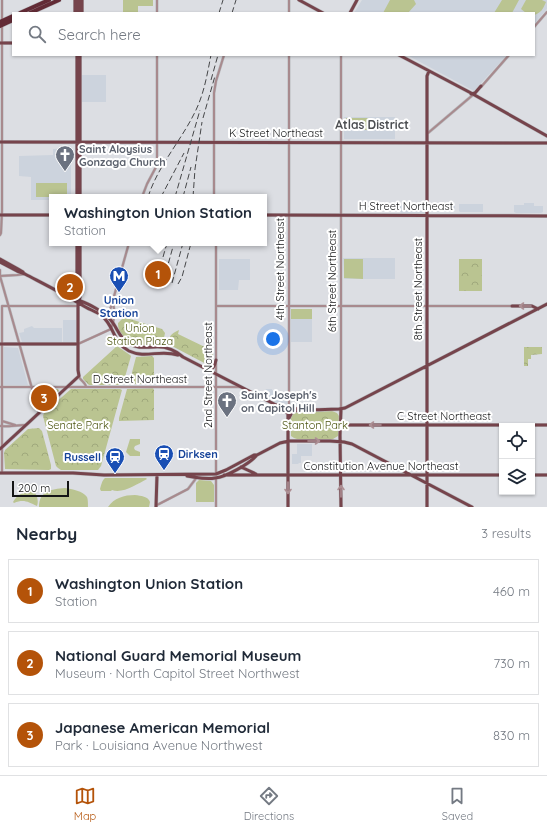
<!DOCTYPE html>
<html lang="en">
<head>
<meta charset="utf-8">
<style>
  :root { --surface:#fff; --page:#f6f6f7; --text:#1f2937; --muted:#747a83; --line:#e0e1e3; --accent:#b45309 }
  body { margin:0; font-family:Quicksand,sans-serif; background:var(--page); color:var(--text) }
  .controls { position:absolute; right:12px; bottom:12px; display:grid; overflow:hidden; border-radius:0px; box-shadow:0 1px 3px #0004 }
  .controls button { width:36px; height:36px; display:grid; place-items:center; padding:0; border:0; border-bottom:1px solid var(--line); background:var(--surface); color:var(--text); font:20px sans-serif }
  .scale { position:absolute; left:12px; bottom:10px; width:57px; box-sizing:border-box; padding-left:4px; border:2px solid #141516; border-top:0; font-size:11px; line-height:14px; white-space:nowrap; color:#141516; -webkit-text-stroke:3px #fff; paint-order:stroke }
  .you { position:absolute; left:273px; top:339px; width:14px; height:14px; margin:-10px; border:3px solid #fff; border-radius:50%; background:#1a73e8; box-shadow:0 0 0 6px #1a73e833 }
  .badge { display:grid; place-items:center; width:26px; height:26px; border-radius:50%; background:var(--accent); color:#fff; font-size:13px; font-weight:700 }
  .pin { position:absolute; translate:-50% -50%; border:2px solid #fff; box-shadow:0 1px 4px #0006 }
  .popup { position:absolute; left:49px; top:194px; width:218px; height:52px; box-sizing:border-box; display:grid; place-content:center; border-radius:0px; background:var(--surface); filter:drop-shadow(0 1px 3px #0005); font-size:13px; white-space:nowrap; color:var(--muted) }
  .popup b { font-size:15px; color:var(--text) }
  .popup::after { content:''; position:absolute; left:50%; top:100%; margin-left:-8px; border:8px solid transparent; border-top-color:var(--surface) }
  .list { margin:0; padding:0; list-style:none }
  h2 { display:flex; justify-content:space-between; align-items:center; height:52px; margin:0; padding:0 16px; font-size:17px }
  h2 small { font-size:13px; font-weight:400; color:var(--muted) }
  .list li { display:grid; grid-template-columns:26px 1fr auto; gap:12px; align-items:center; box-sizing:border-box; height:64px; margin:0 8px 8px; padding:0 8px; border:1px solid var(--line); border-radius:0px }
  .list b { display:block; font-size:15px; white-space:nowrap }
  .list p { margin:0; font-size:13px; white-space:nowrap; color:var(--muted) }
  .list em { font-size:13px; font-style:normal; color:var(--muted) }
  .icon { flex:none; width:22px; height:22px; fill:none; stroke:currentColor; stroke-width:2; stroke-linecap:round; stroke-linejoin:round }
  .map { position:relative; flex:none; width:547px; height:507px; overflow:hidden }
  .search { position:absolute; background:var(--surface); box-shadow:0 1px 3px #0004; left:12px; right:12px; top:12px; height:44px; display:flex; align-items:center; gap:10px; box-sizing:border-box; padding:0 14px; border-radius:0px; color:var(--muted); font-size:15px }
  .sheet { height:268px; background:var(--surface) }
  nav { display:flex; justify-content:space-around; align-items:center; box-sizing:border-box; height:56px; border-top:1px solid var(--line); background:var(--surface); font-size:11px; color:var(--muted) }
  nav a { display:grid; justify-items:center; gap:2px }
  nav .on { color:var(--accent) }
  .map>svg:first-child { display:block }
</style>
</head>
<body>
<div class="map">
<svg width="547" height="507" viewBox="0 0 547 507">
  <defs>
    <pattern id="park-crowns" width="20" height="18" patternUnits="userSpaceOnUse"><rect width="20" height="18" fill="#bac491"/><path d="M2 6a3 3 0 1 1 6 0M12 15a3 3 0 1 1 6 0" fill="none" stroke="#9fa87c"/></pattern>
  </defs>
  <rect width="100%" height="100%" fill="#dcdee3"/>
  <path fill="#ccd3dd" d="M362 0H547V9L534 24V13H354Z
    M407 55H507L474 91Z
    M81 75H106V102H81Z
    M344 117H395V139H344Z
    M69 148 71 151V197H52V200H31V177L19 176V156L53 155V149Z
    M429 203H455V210L453 212H430Z
    M524 203H534V206H543V212L541 213H516L514 212V205H524Z
    M399 204H426V212L424 213H401L399 211Z
    M459 204H483V212H460L459 211Z
    M343 258H395V279H344Z
    M219 259H250V280H239L238 290H219Z
    M291 309H312V342H291Z
    M63 320H76V341L75 342H63Z
    M32 326 34 328H62V342H22L19 333 24 332V329Z
    M4 347 18 348 28 385H4Z
    M266 389H272V390L282 396H287V406H282L263 396Z
    M297 444H312V456H301V463H299L298 464H292V454H297Z"/>
  <path fill="#bac491" d="M123 0H153V6H138V13H123Z
    M390 0H414L416 4 408 13H383Z
    M502 0H519L512 13H494Z
    M526 0H542L546 2C543 9 541 13 534 15V13H526L521 9Z
    M346 118H372L373 120V128L371 130H346L345 128V120Z
    M36 183H67V197H36Z
    M344 259H363V279L344 278Z
    M291 309H312V319H291Z
    M130 439H140V444L135 446 134 448 135 450 140 452V456H130L126 452Z
    M105 478H146L147 479C137 484 123 494 112 490L111 491H101L100 489C101 486 102 480 105 478Z
    M199 480 211 481 214 485V502H196V483Z
    M65 488C72 489 83 491 87 497 88 499 88 504 88 507H39C39 491 51 489 65 488Z
    M32 490C37 493 39 501 37 506 28 502 24 499 14 503L13 502C17 495 24 491 32 490Z
    M135 495C141 496 148 496 150 502L149 507H108C114 498 124 495 135 495Z"/>
  <path fill="url(#park-crowns)" d="M459 259H482V291H459Z
    M123 318H127L162 329 165 333C163 355 117 348 118 323Z
    M179 330 178 334 209 349V347H213V365L210 366 170 345C167 337 172 333 179 330Z
    M117 346 130 355 131 356 123 384 122 385H89L83 379V377Z
    M524 347H542V354L531 355V359H528V366H524Z
    M152 356 154 358V384H129L136 357Z
    M153 388 154 390V420L119 421V418L127 389Z
    M35 389H58L59 391 41 407 39 406Z
    M71 389H120L122 390 101 466 98 470H61L58 468 56 466 43 416 44 413Z
    M332 411 337 413 339 416V433L338 436 333 439H297L294 438 291 436V417L293 413 296 412Z
    M39 428 42 431 51 465V469L49 470 5 469 4 453 5 450 28 429Z"/>
  <g fill="none" stroke-linecap="round" stroke-linejoin="round">
    <defs>
      <path id="minor" d="M2 0V20
        M157 0V13
        M289 13V0
        M534 27 547 12
        M481 87 509 55
        M428 133 474 94
        M142 197 147 184 156 167 157 163V55
        M214 197V93L216 81 224 55
        M0 235 1 233 2 211V25
        M216 243V360
        M0 270V275
        M0 276 39 413
        M0 276 17 275 25 274
        M216 306H512
        M105 314 109 311 111 307 129 243
        M78 344 111 329C114 321 115 311 113 303
        M79 377C81 381 86 383 86 387
        M0 387H239
        M289 407V55
        M341 409V55
        M2 421 15 425
        M0 426C8 427 16 425 25 425
        M2 472V306H78
        M216 474V364
        M216 478V507
        M156 505 159 504 188 489 197 477"/>
      <path id="major" d="M75 0V13
        M78 0V13
        M80 0V13
        M82 0V13
        M299 0 323 13
        M350 13 357 0
        M0 43H13
        M399 55 471 93 547 136
        M471 94 475 93 481 86
        M0 142 547 143
        M77 197V55
        M80 197V55
        M0 215H52
        M264 215 547 216
        M0 259 18 269 23 272
        M0 262 17 271 25 274C44 284 64 294 82 305 88 309 95 311 101 315 115 326 112 342 129 351 146 359 160 349 178 355
        M74 299C86 302 106 312 113 323 119 332 120 338 130 344 138 349 146 347 154 347 165 346 175 350 183 357L276 405C296 411 318 410 339 409L345 408 547 304
        M79 301 80 297V243
        M512 306H532L538 309
        M0 344H78
        M208 370C214 369 215 365 216 360
        M279 407 285 411 288 414
        M289 418 292 412 298 410
        M341 425H547
        M0 449 79 376 78 370V302L77 296V243
        M241 467 256 474
        M0 473H73L104 475 216 474 226 470 254 455H257L280 443 289 441H330L344 442 352 444 472 507
        M224 475H502
        M532 475H547
        M187 476C196 477 205 480 215 478 226 477 249 464 256 456
        M156 507 157 475
        M288 507V408
        M341 507 340 435 341 409
        M427 507V76L429 71"/>
      <path id="highway" d="M20 13 49 0
        M30 13 59 0
        M0 22 13 16
        M0 26 13 20"/>
    </defs>
    <use href="#minor" stroke="#b8babe" stroke-width="3"/>
    <use href="#major" stroke="#b8babe" stroke-width="4"/>
    <use href="#highway" stroke="#b8babe" stroke-width="5"/>
    <use href="#minor" stroke="#a88a8e" stroke-width="2"/>
    <use href="#major" stroke="#76444c" stroke-width="3"/>
    <use href="#highway" stroke="#632b36" stroke-width="4"/>
    <path stroke="#454648" stroke-width="1" stroke-dasharray="6 3" stroke-linecap="butt" d="M219 13 223 0
      M232 13 236 0
      M211 80 218 55
      M203 118 215 76
      M148 197C158 166 180 142 194 114 204 95 207 75 211 55
      M161 197 184 153
      M175 197 200 110
      M183 197 191 167
      M193 197 195 169 202 122
      M163 257 167 243
      M166 272 174 243
      M172 283 183 243
      M178 284 182 277 191 243"/>
  </g>
  <defs><path id="oneway-shaft" d="M-6 0H5M1.5-3L5.5 0L1.5 3" fill="none" stroke-width="1.6" stroke-linecap="round" stroke-linejoin="round"/></defs>
  <g stroke="#ad8f94">
    <use href="#oneway-shaft" transform="translate(525 306) rotate(180)"/>
    <use href="#oneway-shaft" transform="translate(375 425) rotate(-180)"/>
    <use href="#oneway-shaft" transform="translate(314 441)"/>
    <use href="#oneway-shaft" transform="translate(288 488) rotate(90)"/>
    <use href="#oneway-shaft" transform="translate(341 491) rotate(-90)"/>
  </g>
  <defs>
    <symbol id="church-pin" viewBox="-11 -11 22 30"><path d="M0 17L-7.5 6A9.5 9.5 0 1 1 7.5 6Z" fill="#6b7280" stroke="#fff"/><path d="M-1.2-6h2.4v3.5h3.3v2.4h-3.3V6h-2.4V-.1h-3.3v-2.4h3.3Z" fill="#fff"/></symbol>
    <symbol id="metro-pin" viewBox="-11 -11 22 30"><path d="M0 17L-7.5 6A9.5 9.5 0 1 1 7.5 6Z" fill="#1a4fb4" stroke="#fff"/><path d="M-5.5 5V-5H-3L0 0L3-5H5.5V5H3V-.5L0 4L-3-.5V5Z" fill="#fff"/></symbol>
    <symbol id="station-pin" viewBox="-11 -11 22 30"><path d="M0 17L-7.5 6A9.5 9.5 0 1 1 7.5 6Z" fill="#1a4fb4" stroke="#fff"/><path d="M-3-6H3Q5-6 5-4V2Q5 4 3 4L4.5 6H3L1.5 4h-3L-3 6H-4.5L-3 4Q-5 4-5 2V-4Q-5-6-3-6ZM-3.5-4v3h7v-3ZM-3.5 1v1.5H-2V1ZM2 1v1.5H3.5V1Z" fill="#fff"/></symbol>
  </defs>
  <g fill-rule="evenodd">
    <use href="#church-pin" x="54" y="144" width="22" height="30"/>
    <use href="#metro-pin" x="108" y="265" width="22" height="30"/>
    <use href="#church-pin" x="216" y="390" width="22" height="30"/>
    <use href="#station-pin" x="153" y="443" width="22" height="30"/>
    <use href="#station-pin" x="104" y="446" width="22" height="30"/>
  </g>
  <g text-anchor="middle" dominant-baseline="central" stroke-width="4" stroke-linejoin="round" paint-order="stroke">
    <g font-size="11" fill="#141516" stroke="#fff">
      <text x="276" y="133">K Street Northeast</text>
      <text x="406" y="206">H Street Northeast</text>
      <text transform="translate(280 269) rotate(-90)">4th Street Northeast</text>
      <text transform="translate(332 281) rotate(-90)">6th Street Northeast</text>
      <text transform="translate(418 289) rotate(-90)">8th Street Northeast</text>
      <text transform="translate(208 375) rotate(-90)">2nd Street Northeast</text>
      <text x="140" y="379">D Street Northeast</text>
      <text x="444" y="416">C Street Northeast</text>
      <text x="381" y="466">Constitution Avenue Northeast</text>
    </g>
    <g font-size="11" font-weight="bold" fill="#5b616d" stroke="#fff" text-anchor="start">
      <text x="79" y="149">Saint Aloysius<tspan x="79" dy="13">Gonzaga Church</tspan></text>
      <text x="241" y="395">Saint Joseph's<tspan x="241" dy="13">on Capitol Hill</tspan></text>
    </g>
    <g font-size="11" font-weight="bold" fill="#164399" stroke="#fff">
      <text x="119" y="300">Union<tspan x="119" dy="13">Station</tspan></text>
      <text x="178" y="454" text-anchor="start">Dirksen</text>
      <text x="101" y="457" text-anchor="end">Russell</text>
    </g>
    <g font-size="11" fill="#4c5511" stroke="#fff">
      <text x="140" y="328">Union<tspan x="140" dy="13">Station Plaza</tspan></text>
      <text x="78" y="425">Senate Park</text>
      <text x="315" y="425">Stanton Park</text>
    </g>
    <g font-size="12" font-weight="bold" fill="#4c4e51" stroke="#fff">
      <text x="372" y="124">Atlas District</text>
    </g>
  </g>
</svg>
<div class="controls">
<button><svg class="icon" aria-label="locate" viewBox="0 0 24 24"><circle cx="12" cy="12" r="6"/><path d="M12 2v4M12 18v4M2 12h4M18 12h4"/></svg></button>
<button><svg class="icon" aria-label="layers" viewBox="0 0 24 24"><path d="M12 4l9 5-9 5-9-5zM3 14l9 5 9-5"/></svg></button>
</div>
<div class="scale">200 m</div>
<div class="you"></div>
<div class="pin badge" style="left:158px;top:274px">1</div>
<div class="popup"><b>Washington Union Station</b>Station</div>
<div class="pin badge" style="left:70px;top:287px">2</div>
<div class="pin badge" style="left:44px;top:398px">3</div>
<div class="search"><svg class="icon" aria-label="search" viewBox="0 0 24 24"><circle cx="10" cy="10" r="6"/><path d="M15 15l6 6"/></svg>Search here</div>
</div>
<section class="sheet">
<h2>Nearby<small>3 results</small></h2>
<ul class="list">
<li><span class="badge">1</span><div><b>Washington Union Station</b><p>Station</p></div><em>460 m</em></li>
<li><span class="badge">2</span><div><b>National Guard Memorial Museum</b><p>Museum · North Capitol Street Northwest</p></div><em>730 m</em></li>
<li><span class="badge">3</span><div><b>Japanese American Memorial</b><p>Park · Louisiana Avenue Northwest</p></div><em>830 m</em></li>
</ul>
</section>
<nav>
<a class="on"><svg class="icon" aria-label="map" viewBox="0 0 24 24"><path d="M3 6l6-2 6 2 6-2v14l-6 2-6-2-6 2zM9 4v14M15 6v14"/></svg>Map</a>
<a><svg class="icon" aria-label="directions" viewBox="0 0 24 24"><path d="M12 3l9 9-9 9-9-9zM9 14v-3h6M13 9l2 2-2 2"/></svg>Directions</a>
<a><svg class="icon" aria-label="saved" viewBox="0 0 24 24"><path d="M7 4h10v16l-5-4-5 4z"/></svg>Saved</a>
</nav>
</body>
</html>
